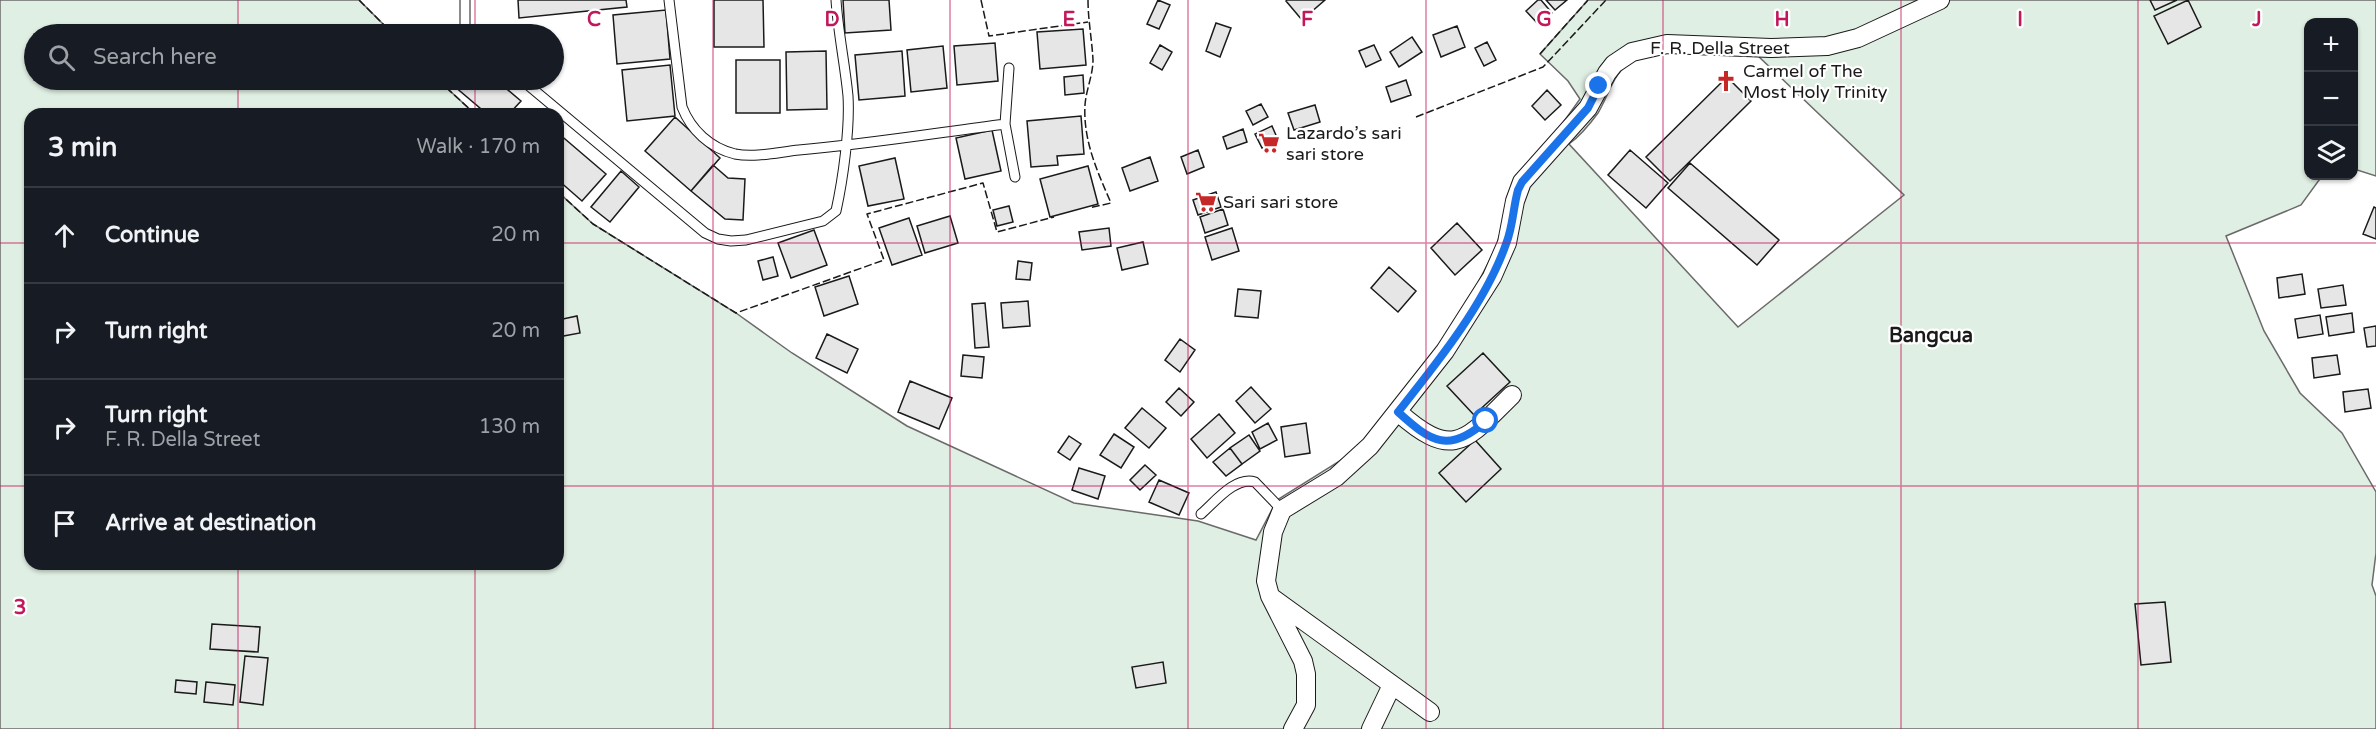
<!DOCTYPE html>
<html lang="en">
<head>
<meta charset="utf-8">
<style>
  :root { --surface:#171b24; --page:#20242c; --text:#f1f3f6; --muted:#9ea1a6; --line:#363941 }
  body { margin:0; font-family:"Varela Round",sans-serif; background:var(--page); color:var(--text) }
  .controls { position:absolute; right:18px; top:18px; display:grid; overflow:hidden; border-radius:12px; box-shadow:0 2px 4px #0004 }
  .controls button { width:54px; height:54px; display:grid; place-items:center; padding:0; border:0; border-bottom:2px solid var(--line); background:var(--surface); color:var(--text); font:30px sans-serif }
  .stop { position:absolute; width:18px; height:18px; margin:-14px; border:4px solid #1a73e8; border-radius:50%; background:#fff }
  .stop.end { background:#1a73e8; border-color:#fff; box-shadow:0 2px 6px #0008 }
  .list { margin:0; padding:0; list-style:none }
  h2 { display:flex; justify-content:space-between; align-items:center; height:78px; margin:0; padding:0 24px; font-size:26px }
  h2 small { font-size:20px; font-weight:400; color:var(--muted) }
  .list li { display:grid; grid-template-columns:39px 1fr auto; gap:18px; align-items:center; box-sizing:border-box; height:96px; padding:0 24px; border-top:2px solid var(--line) }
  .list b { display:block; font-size:22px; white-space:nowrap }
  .list p { margin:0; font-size:20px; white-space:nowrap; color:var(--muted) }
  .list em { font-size:20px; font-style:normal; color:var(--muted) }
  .icon { flex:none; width:33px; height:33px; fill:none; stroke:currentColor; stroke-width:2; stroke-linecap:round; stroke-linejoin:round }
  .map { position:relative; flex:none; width:2376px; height:729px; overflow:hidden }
  .search { position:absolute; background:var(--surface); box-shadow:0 2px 4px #0004; left:24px; top:24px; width:540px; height:66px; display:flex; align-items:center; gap:15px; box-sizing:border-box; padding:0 21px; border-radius:33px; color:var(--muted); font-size:22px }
  .panel { position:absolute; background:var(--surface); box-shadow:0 2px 4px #0004; left:24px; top:108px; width:540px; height:462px; border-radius:18px }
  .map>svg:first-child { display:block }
</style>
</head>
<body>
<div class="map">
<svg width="2376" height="729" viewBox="0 0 2376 729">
  <rect width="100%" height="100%" fill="#fff"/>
  <path fill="#e0efe3" stroke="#6a6a6a" stroke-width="1.5" fill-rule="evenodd" d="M0 0H359L393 34H34V80H438L475 114H30V564H558V192L593 224 736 313 792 353 907 426 1074 503 1198 521 1256 540 1277 500 1343 459 1368 439 1438 347 1471 296 1495 250 1507 211 1537 159 1580 99 1568 81 1540 54 1588 0H2376V176L2354 169V22H2308V176H2322L2301 205 2226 236 2264 331 2300 393 2342 433 2376 492V553L2372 585 2376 596V729H0ZM1668 51 1757 55 1904 195 1738 327 1569 144C1580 136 1590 124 1598 113 1609 95 1614 69 1635 60 1645 55 1657 54 1668 51Z"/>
  <path fill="#e6e6e6" stroke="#1a1a1a" stroke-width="1.5" d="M518 0H626L627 7 519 18Z
    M714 0H763L764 47H714Z
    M843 0H889L891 30 845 33Z
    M1158 0 1170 5 1159 29 1147 24Z
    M1287 0H1325L1302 20 1286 1Z
    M1538 0H1541L1552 13 1539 25 1526 11Z
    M1546 0H1567L1555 10Z
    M2150 0H2177L2155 10Z
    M2188 0 2201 27 2168 44 2154 16Z
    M666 10 670 59 617 64 613 15Z
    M1216 23 1231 28 1220 57 1206 51Z
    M1457 26 1465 47 1441 57 1433 35Z
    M1083 29 1086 65 1040 69 1037 32Z
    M1412 37 1422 52 1399 67 1390 52Z
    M1487 42 1496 60 1484 66 1475 48Z
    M995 43 998 81 957 85 954 46Z
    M1160 45 1172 52 1162 70 1150 63Z
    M1374 45 1381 60 1366 67 1359 51Z
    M943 46 947 88 911 92 907 50Z
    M826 51 827 109 787 110 786 52Z
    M902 51 905 96 859 100 855 55Z
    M736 60H780V113H736Z
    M670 65 675 116 627 121 622 70Z
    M1083 75 1084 93 1065 95 1064 77Z
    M1727 77 1751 101 1670 181 1646 157Z
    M447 80H496L521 101 509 114H487Z
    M1406 80 1411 95 1391 102 1386 87Z
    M1547 90 1561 105 1545 120 1532 106Z
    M1261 104 1268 117 1253 125 1246 111Z
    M1315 105 1320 122 1294 130 1288 113Z
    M1081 116 1084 154 1057 156 1058 165 1031 167 1027 121Z
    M675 117 720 158 691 191 645 151Z
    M1272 126 1278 140 1262 148 1255 134Z
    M1243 129 1247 142 1227 149 1223 137Z
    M992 130 1001 171 965 179 956 138Z
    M558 133 606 174 582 201 558 180Z
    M1198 150 1204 167 1187 174 1181 157Z
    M1630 150 1668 183 1646 208 1608 175Z
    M1150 157 1158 181 1130 191 1122 168Z
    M895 158 904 199 868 206 859 166Z
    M1690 163 1779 240 1757 265 1668 188Z
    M713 165 728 178 745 179 743 220 725 219 691 191Z
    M1088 166 1098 204 1050 217 1040 179Z
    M621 171 639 187 610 222 591 207Z
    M1216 192 1221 207 1198 215 1193 200Z
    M1009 206 1013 222 997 226 993 210Z
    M2374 207 2376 208V239L2363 234Z
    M1223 209 1228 225 1205 233 1200 217Z
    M950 216 958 243 925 253 917 226Z
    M909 218 922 255 892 265 879 228Z
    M1457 223 1482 250 1455 275 1431 248Z
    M1109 228 1111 246 1082 250 1079 232Z
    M1232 228 1239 251 1212 260 1205 237Z
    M814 230 827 265 791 278 778 243Z
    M1143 242 1148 264 1122 270 1117 248Z
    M773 257 778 276 763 280 758 261Z
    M1018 261 1032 263 1030 280 1016 279Z
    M1389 267 1416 291 1398 312 1371 288Z
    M2302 274 2305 294 2279 298 2277 278Z
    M849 276 858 304 824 316 815 287Z
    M2343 285 2346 305 2321 308 2318 289Z
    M1238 289 1261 291 1258 318 1235 316Z
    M1028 301 1030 326 1003 328 1001 303Z
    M985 303 989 347 975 348 972 304Z
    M2352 313 2354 332 2329 336 2326 317Z
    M2320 315 2323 334 2298 338 2295 319Z
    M577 316 580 333 558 337V320Z
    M2376 326V346L2367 347 2364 328Z
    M827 334 858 349 847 373 816 358Z
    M1180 339 1195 350 1180 372 1165 360Z
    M1483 353 1510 382 1474 415 1447 386Z
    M963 355 984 357 982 378 961 376Z
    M2337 355 2340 374 2314 378 2312 358Z
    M910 381 952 398 939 429 898 412Z
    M1251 387 1271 409 1255 423 1236 401Z
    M1179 388 1194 402 1181 416 1166 402Z
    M2368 389 2371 408 2345 412 2343 392Z
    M1142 408 1166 428 1149 448 1125 428Z
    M1219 414 1235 433 1207 458 1191 439Z
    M1268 423 1277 440 1260 449 1252 432Z
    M1306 423 1310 453 1285 457 1281 427Z
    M1114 434 1134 447 1121 468 1100 455Z
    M1249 435 1260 451 1242 464 1230 448Z
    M1069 436 1081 444 1070 460 1058 452Z
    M1475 440 1501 469 1466 502 1439 473Z
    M1230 448 1242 464 1226 476 1213 462Z
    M1145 465 1156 475 1140 490 1130 480Z
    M1079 468 1105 476 1098 499 1072 490Z
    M1159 480 1189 493 1179 515 1149 502Z
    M2165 602 2171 662 2141 665 2135 604Z
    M212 624 260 627 258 652 210 649Z
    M245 656 268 658 263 705 240 702Z
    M1163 662 1166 683 1136 688 1132 667Z
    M176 680 197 682 196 694 175 692Z
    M206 682 235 685 233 705 204 702Z"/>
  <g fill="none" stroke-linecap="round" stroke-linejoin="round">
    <defs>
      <path id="lane" d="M465 0V27L470 34
        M669 0 682 107C691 130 710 148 735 154 755 158 779 152 799 150 868 144 936 133 1005 124
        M1009 68 1005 124 1015 177
        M522 80 705 233 718 239 731 241 746 240 823 221 836 211C843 179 850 129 848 96 845 64 838 32 836 0
        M1201 514C1215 502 1235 476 1255 482L1282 510"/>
      <path id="street" d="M1398 412C1454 462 1466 440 1512 395
        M1271 597 1430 712
        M1293 729 1306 705V674L1303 661 1270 596 1266 581 1273 532 1282 510 1336 477 1370 446 1445 351 1492 277 1507 243 1515 201 1522 182 1588 108 1607 73 1614 64 1632 52 1667 44 1771 48 1827 46 1858 38 1940 0
        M1371 729 1392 685"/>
    </defs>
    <use href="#lane" stroke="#1a1a1a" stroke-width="11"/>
    <use href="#street" stroke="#1a1a1a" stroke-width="20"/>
    <use href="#lane" stroke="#fff" stroke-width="9"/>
    <use href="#street" stroke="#fff" stroke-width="18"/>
    <path stroke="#1a1a1a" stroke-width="1.5" stroke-dasharray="8 3" stroke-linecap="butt" d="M359 0 393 34
      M981 0 989 36 1088 22
      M1088 0C1088 20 1092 40 1093 60 1093 75 1086 90 1085 105 1083 140 1097 171 1111 203L1089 208
      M1540 54 1588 0
      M438 80 475 114
      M1416 117 1543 67 1606 0
      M558 192 593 224 736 313 884 260 867 214 983 183 997 232 1054 217"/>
  </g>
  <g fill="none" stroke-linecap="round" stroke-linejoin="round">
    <path stroke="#1a73e8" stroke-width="8" d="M1486 421C1449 454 1431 442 1398 412 1437 363 1485 304 1506 244 1513 227 1513 208 1518 190L1522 182 1588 108 1599 86"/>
  </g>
  <path fill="none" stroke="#c2185b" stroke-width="1.5" stroke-opacity="0.55" d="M238 0V34M475 0V34M713 0V729M950 0V729M1188 0V729M1426 0V729M1663 0V729M1901 0V729M2138 0V729M238 80V114M475 80V114M0 243H30M558 243H2376M0 486H30M558 486H2376M238 564V729M475 564V729"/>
  <defs>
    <symbol id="church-bare" viewBox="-9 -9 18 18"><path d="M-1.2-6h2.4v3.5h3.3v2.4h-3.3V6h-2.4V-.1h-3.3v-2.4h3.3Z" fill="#c62828" stroke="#fff" stroke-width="2.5" paint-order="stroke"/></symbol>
    <symbol id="supermarket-bare" viewBox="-9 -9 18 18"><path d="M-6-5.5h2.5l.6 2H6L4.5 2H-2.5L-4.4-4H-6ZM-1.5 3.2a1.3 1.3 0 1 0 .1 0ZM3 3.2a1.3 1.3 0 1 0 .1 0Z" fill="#c62828" stroke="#fff" stroke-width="2.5" paint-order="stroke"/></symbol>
  </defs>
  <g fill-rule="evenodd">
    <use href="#church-bare" x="1711" y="66" width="30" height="30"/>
    <use href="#supermarket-bare" x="1254" y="128" width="30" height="30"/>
    <use href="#supermarket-bare" x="1191" y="187" width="30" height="30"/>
  </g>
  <g text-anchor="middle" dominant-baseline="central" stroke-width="4.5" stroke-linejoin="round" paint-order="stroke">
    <g font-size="18" fill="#1a1a1a" stroke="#fff">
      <text x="1720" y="48">F. R. Della Street</text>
    </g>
    <g font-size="18" fill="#1a1a1a" stroke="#fff" text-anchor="start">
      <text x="1743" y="71">Carmel of The<tspan x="1743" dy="21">Most Holy Trinity</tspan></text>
      <text x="1286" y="133">Lazardo’s sari<tspan x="1286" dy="21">sari store</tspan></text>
      <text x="1223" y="202">Sari sari store</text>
    </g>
    <g font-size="20" font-weight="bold" fill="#1a1a1a" stroke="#fff">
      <text x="1931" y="336">Bangcua</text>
    </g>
  </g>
  <g font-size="20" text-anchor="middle" font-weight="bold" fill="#c2185b" stroke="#fff" stroke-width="4.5" stroke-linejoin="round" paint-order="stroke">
    <text x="594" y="26">C</text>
    <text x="832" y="26">D</text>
    <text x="1069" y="26">E</text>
    <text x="1307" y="26">F</text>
    <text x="1544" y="26">G</text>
    <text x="1782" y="26">H</text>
    <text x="2020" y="26">I</text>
    <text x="2257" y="26">J</text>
    <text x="20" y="614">3</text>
  </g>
</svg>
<div class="controls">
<button>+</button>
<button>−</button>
<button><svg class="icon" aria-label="layers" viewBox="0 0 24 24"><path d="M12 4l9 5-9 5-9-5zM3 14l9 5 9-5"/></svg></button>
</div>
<div class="stop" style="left:1486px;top:421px"></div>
<div class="stop end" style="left:1599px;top:86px"></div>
<div class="search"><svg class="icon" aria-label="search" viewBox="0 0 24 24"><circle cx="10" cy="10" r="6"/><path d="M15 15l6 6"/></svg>Search here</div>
<section class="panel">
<h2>3 min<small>Walk · 170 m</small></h2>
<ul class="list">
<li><svg class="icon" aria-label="ahead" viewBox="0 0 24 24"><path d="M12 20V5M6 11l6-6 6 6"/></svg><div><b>Continue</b></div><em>20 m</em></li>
<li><svg class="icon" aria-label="right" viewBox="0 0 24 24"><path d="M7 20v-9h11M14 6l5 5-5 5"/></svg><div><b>Turn right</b></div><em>20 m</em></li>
<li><svg class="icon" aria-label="right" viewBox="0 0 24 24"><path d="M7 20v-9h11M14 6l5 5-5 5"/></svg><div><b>Turn right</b><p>F. R. Della Street</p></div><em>130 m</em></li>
<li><svg class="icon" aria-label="arrive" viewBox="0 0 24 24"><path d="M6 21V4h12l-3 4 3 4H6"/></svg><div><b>Arrive at destination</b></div></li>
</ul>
</section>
</div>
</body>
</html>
